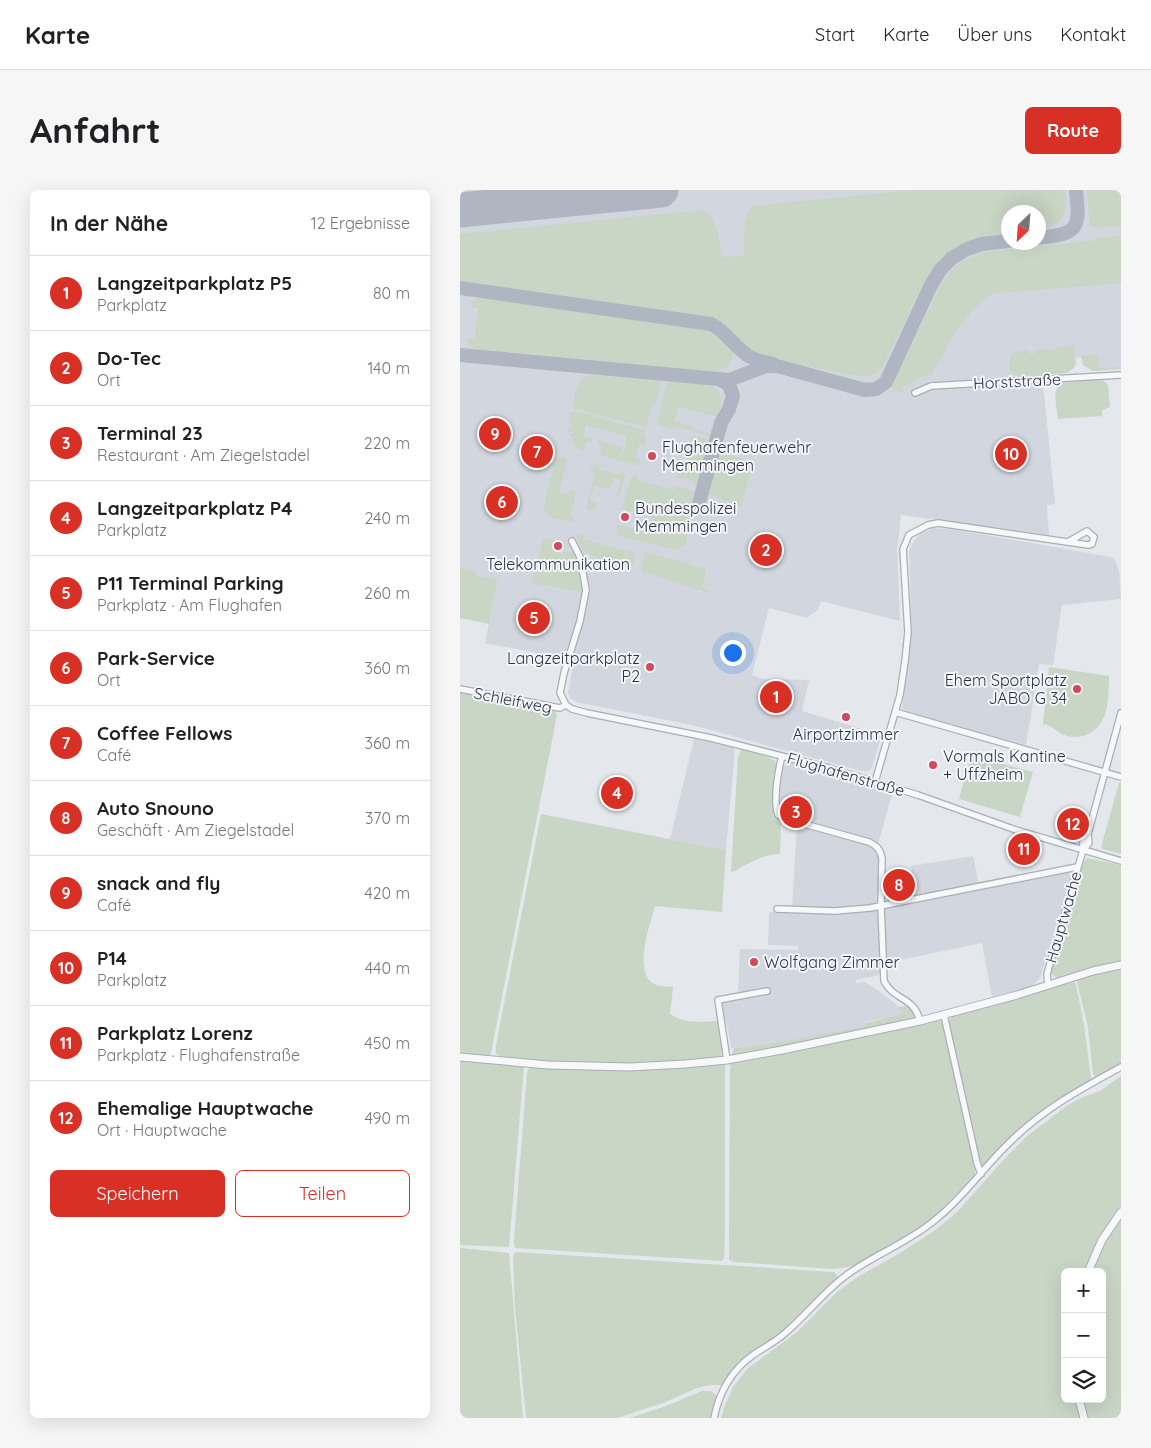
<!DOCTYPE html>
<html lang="de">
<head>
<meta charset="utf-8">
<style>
  :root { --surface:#fff; --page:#f6f6f6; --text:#202124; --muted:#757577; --line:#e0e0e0; --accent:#d93025 }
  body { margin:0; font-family:Quicksand,sans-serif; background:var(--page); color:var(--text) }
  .controls { position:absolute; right:15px; bottom:15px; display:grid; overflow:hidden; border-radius:8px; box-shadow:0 5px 20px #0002 }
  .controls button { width:45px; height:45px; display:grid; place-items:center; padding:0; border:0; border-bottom:1px solid var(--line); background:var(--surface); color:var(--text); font:25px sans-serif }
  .compass { position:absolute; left:541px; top:15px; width:45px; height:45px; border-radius:50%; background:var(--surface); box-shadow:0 5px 20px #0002; rotate:205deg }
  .you { position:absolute; left:272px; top:462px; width:18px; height:18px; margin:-12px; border:4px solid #fff; border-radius:50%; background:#1a73e8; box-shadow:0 0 0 8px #1a73e833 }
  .badge { display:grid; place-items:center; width:32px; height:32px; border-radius:50%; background:var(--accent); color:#fff; font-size:16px; font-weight:700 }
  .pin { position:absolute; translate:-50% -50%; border:2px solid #fff; box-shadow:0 1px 5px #0006 }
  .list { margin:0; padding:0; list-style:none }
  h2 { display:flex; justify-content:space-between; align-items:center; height:65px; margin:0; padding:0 20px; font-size:21px }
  h2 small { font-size:16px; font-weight:400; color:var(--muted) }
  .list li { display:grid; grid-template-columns:32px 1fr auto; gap:15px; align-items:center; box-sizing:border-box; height:75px; padding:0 20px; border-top:1px solid var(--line) }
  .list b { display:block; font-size:19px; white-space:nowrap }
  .list p { margin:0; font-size:16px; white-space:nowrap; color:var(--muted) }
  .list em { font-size:16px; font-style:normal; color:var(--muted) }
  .actions { display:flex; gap:10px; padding:15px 20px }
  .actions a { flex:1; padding:11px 0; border:1px solid var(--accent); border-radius:8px; text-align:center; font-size:18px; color:var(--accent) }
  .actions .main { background:var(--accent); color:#fff }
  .icon { flex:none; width:28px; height:28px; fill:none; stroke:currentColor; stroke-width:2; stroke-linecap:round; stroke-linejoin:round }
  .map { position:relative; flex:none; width:661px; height:1228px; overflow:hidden; border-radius:8px }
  header { display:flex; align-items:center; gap:30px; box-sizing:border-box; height:70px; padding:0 25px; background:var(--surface); border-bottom:1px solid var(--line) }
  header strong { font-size:24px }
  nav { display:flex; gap:28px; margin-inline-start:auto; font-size:18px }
  .intro { display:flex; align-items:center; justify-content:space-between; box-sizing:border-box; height:120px; padding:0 30px }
  h1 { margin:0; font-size:35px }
  .button { padding:12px 22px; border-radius:8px; background:var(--accent); color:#fff; font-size:18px; font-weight:700 }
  main { display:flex; gap:30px; padding:0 30px }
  aside { flex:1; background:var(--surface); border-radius:8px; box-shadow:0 5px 20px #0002 }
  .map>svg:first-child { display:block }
</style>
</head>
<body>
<header>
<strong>Karte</strong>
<nav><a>Start</a><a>Karte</a><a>Über uns</a><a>Kontakt</a></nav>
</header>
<div class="intro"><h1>Anfahrt</h1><a class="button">Route</a></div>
<main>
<aside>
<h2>In der Nähe<small>12 Ergebnisse</small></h2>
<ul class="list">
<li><span class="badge">1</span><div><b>Langzeitparkplatz P5</b><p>Parkplatz</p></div><em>80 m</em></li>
<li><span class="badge">2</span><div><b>Do-Tec</b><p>Ort</p></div><em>140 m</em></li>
<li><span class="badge">3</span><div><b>Terminal 23</b><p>Restaurant · Am Ziegelstadel</p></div><em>220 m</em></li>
<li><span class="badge">4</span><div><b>Langzeitparkplatz P4</b><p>Parkplatz</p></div><em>240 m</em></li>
<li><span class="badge">5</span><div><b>P11 Terminal Parking</b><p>Parkplatz · Am Flughafen</p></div><em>260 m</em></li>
<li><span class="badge">6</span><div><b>Park-Service</b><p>Ort</p></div><em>360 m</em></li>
<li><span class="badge">7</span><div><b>Coffee Fellows</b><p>Café</p></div><em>360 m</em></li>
<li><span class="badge">8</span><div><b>Auto Snouno</b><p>Geschäft · Am Ziegelstadel</p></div><em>370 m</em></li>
<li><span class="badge">9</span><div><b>snack and fly</b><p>Café</p></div><em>420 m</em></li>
<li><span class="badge">10</span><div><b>P14</b><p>Parkplatz</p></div><em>440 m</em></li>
<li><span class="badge">11</span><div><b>Parkplatz Lorenz</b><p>Parkplatz · Flughafenstraße</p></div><em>450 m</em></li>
<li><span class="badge">12</span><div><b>Ehemalige Hauptwache</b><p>Ort · Hauptwache</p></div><em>490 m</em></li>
</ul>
<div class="actions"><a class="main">Speichern</a><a>Teilen</a></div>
</aside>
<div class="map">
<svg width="661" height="1228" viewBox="0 0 661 1228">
  <rect width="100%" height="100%" fill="#e4e7ec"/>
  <path fill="#d2d6de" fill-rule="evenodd" d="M0 0H661V178L637 180 635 166 614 168 582 184 595 314 587 315 589 345 441 325 437 360 440 431 361 411 358 419 347 428 309 418 292 485 303 489 349 490 342 521 422 545 412 577 409 581H402L232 535 116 512 110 508 108 502 114 471 103 468 25 453 38 389 0 382ZM548 22H578V52H548Z
    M474 338 497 340 651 367 655 371 659 380 661 409 602 415 593 475 579 474 566 555 448 523 442 518 452 444 449 361 454 351 460 344Z
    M234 549 273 557 275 560 266 660 210 649Z
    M327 573H333L433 601 418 654 410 650 320 624 319 619 321 582 323 577Z
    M337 635 401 652 417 660 420 669 418 708 416 713 408 716 380 719 332 718Z
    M513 666 519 695 430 711 424 705V688L452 683 451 676Z
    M604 682 610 684 611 689 580 788 571 797 532 807 522 753 425 773 423 718Z
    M416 720 419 722 420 783 419 785 396 790V793L405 792 419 801 436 814 441 822 439 825 405 832V836L375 842 331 850 271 858 268 838 265 831 262 828 261 814 267 810 309 803 308 799 278 805 280 759 338 760V756L308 755 309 722 379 723Z"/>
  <path fill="#c9d6c5" d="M455 0H605C609 24 604 35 579 39L578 22H548V43C512 49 487 53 467 87L422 178 417 183 408 186H396L341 175 289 161 260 132 247 127 0 92V44L243 20C257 26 260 54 262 67L284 66C286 52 280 27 293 16Z
    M626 0H661V36L635 38 630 35Z
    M661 46V93L532 104C502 125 489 154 472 185L464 186 442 197 444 201 443 203 434 200 432 195 479 98 490 82 501 72 525 62 630 51 636 48Z
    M21 106 211 133C234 137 246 137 263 153 268 157 272 160 274 165L266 178 256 182 14 159 9 154 7 148H15L18 118 10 117 12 112Z
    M614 155 616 174 614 178 607 183 559 187C549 182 547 176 550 166L557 161 569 160V163H575V160L588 158 589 161H595V158Z
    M638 164 639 178 661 177V179L633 181 623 175 621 166Z
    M129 185 201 191V195L196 214H192L186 237 112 218C115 205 116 190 129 185Z
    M643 190 648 195 650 217 642 220V226L598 229C597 217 591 199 602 192Z
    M209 191 249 195 259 201 262 211 258 227 218 217 214 231 232 236V239L253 245 252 247 218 237 211 239 197 234 205 197Z
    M115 221 185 240 183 245 187 247 185 256 179 255 175 268 181 270 179 276 160 271 165 258 167 256 166 255V246L126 235 123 246 132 249V251L126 253 123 261C117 260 114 254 112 249L115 247V246L111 247 110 245 113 243 112 241 109 243 106 238H112L113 235 108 232 110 223Z
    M232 245 250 251 240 292 235 295H233V291L218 287 222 272H225Z
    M137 250 163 258 159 271 140 265 141 257Z
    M258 262 287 270 293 274 281 317 247 303Z
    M99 266 108 269 99 302 108 304 110 300 116 302 111 325 114 326 113 332C103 330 86 329 83 318L96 269Z
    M137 274 140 275 139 279 160 285 162 281 165 284V287L159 307 156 306 161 290 154 289 150 300 134 296 130 311 137 313 136 319 130 321 126 319 135 283 130 281 131 277Z
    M174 285 177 286V290L214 300 216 296C224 298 233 299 238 307L225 355 217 360 212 359 156 345 158 335 188 342 192 327 162 319 170 289Z
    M117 344 123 346V349L174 363C177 367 174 375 169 377 152 372 117 368 117 344Z
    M83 349C92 348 105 352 112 357H106L101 353V355L97 354 95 358 100 360 99 363 101 364 104 361 115 362 124 395 123 402 71 393Z
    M185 362 244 378 246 382 242 398 250 400 249 403 181 381Z
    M0 378 15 382 16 379V385L38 389 29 434 0 428Z
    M589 477 649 486C648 507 650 532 630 543 623 547 615 548 607 546 596 543 594 535 583 534Z
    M0 501 89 519 94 520 97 525 31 863 28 867 0 864Z
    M281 559 308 567 315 571 317 577 313 625 314 628 321 633 320 664C308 664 296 669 285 675 280 678 277 681 271 682L278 567Z
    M511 565 573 582 560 627 499 609Z
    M661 592V664L643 659 641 657 659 593Z
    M81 624 266 660 262 722 195 716C190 735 171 786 197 795 202 797 208 796 213 797L210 824C226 834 240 832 258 831L262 854 261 867C236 874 50 878 36 864V855Z
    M627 668 661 675V775L597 788 591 783V779L621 676Z
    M661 778V875L636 887 633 884 628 837 616 788Z
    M614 788C623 822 627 855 631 890L613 900 574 928 522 976 519 972 488 832 493 825Z
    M447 816 450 817 455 824 454 830 276 866 272 864 274 858 331 850 405 836V833L439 825 441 822 438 817Z
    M475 830 482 831 483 834 515 973V985L485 1018 452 1043 394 1076 373 1079 274 1072 269 1070 270 873 272 871Z
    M0 869 64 876 49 1057 0 1055Z
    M265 873V1041L264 1068 262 1071 55 1058 54 1051 67 883 70 876Z
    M661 886V1017L641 1048 623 1082H605V1209H615L620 1228H261L265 1215 273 1197 287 1179 337 1142 378 1101 399 1086 435 1066 474 1041 497 1022 547 966 567 946 608 915 623 907 640 901Z
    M661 1027V1228H628L623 1209H642V1082H632L645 1053Z
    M0 1058 49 1063 63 1228H0Z
    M55 1062 374 1082 378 1087 321 1143 284 1168 262 1195H250L237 1198 203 1213 157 1228H66L55 1118 53 1066Z
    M242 1201H251L257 1206 251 1228H169L206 1216Z"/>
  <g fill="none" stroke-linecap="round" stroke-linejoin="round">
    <path stroke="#b0b6c1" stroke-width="14" d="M578 48C619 44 620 39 616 0
      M0 98 251 134C267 142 276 159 290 167 297 171 306 172 313 174
      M0 165 269 190 306 176H317L405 200 416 199 426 192 471 95 481 79 492 68 507 59 522 54 548 51
      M239 313 261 233 269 219 273 206 269 195 261 190"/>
    <path stroke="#b0b6c1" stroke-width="35" d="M0 20 201 0"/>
    <defs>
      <path id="minor" d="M455 203 471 196 661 185
        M112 351 120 367 126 400 120 431 104 483 100 503 106 515 112 519 127 523 251 548 369 578 458 605 556 640 661 671
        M0 499 100 518 106 515
        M435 522 661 587
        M322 566C318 581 313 610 318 625L323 628 409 652C417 656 420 659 422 668L421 716 424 791C434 811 454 806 460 831
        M415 592 440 505 445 471 448 442 443 359 449 345 468 335 478 333 628 355 632 354 634 347 627 341 608 352
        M623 660 629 653 628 644
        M317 719 375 721 410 718 617 677
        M588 795 587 784 623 660V651L628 644 661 523
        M484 825 517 973 521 984
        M267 870 258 810 307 801
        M254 1228C259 1203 272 1180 293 1165 303 1158 315 1152 324 1144 347 1125 364 1101 388 1084 416 1064 449 1052 475 1030 503 1008 523 978 548 954 583 919 619 900 661 877"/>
      <path id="tertiary" d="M0 867 88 875 170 877 225 874 267 870 322 860 460 831 557 805 633 781 661 775
        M628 1082 642 1050 661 1022
        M619 1209 624 1228"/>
    </defs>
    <use href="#minor" stroke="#a9aeb7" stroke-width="8"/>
    <use href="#tertiary" stroke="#a9aeb7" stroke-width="9"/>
    <use href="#minor" stroke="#f7f8fa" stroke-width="5.5"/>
    <use href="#tertiary" stroke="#f7f8fa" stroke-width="7"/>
  </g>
  <g fill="#d1495b" stroke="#f4f6f9" stroke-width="2">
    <circle cx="192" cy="266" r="5"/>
    <circle cx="165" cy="327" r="5"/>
    <circle cx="98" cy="356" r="5"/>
    <circle cx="190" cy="477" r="5"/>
    <circle cx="617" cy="499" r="5"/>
    <circle cx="386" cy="527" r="5"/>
    <circle cx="473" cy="575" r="5"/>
    <circle cx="294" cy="772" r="5"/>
  </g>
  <g text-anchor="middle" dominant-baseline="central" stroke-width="4" stroke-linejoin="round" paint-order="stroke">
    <g font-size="16" fill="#2b3445" stroke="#f4f6f9">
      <text transform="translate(557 191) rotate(-3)">Horststraße</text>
      <text transform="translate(53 510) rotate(11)">Schleifweg</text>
      <text transform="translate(386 584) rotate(16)">Flughafenstraße</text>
      <text transform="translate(603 727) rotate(-74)">Hauptwache</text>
    </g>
    <g font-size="16" fill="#2b3445" stroke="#f4f6f9" text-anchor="start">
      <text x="202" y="257">Flughafenfeuerwehr<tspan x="202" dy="18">Memmingen</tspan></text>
      <text x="175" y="318">Bundespolizei<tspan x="175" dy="18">Memmingen</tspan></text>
      <text x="98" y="374" text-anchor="middle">Telekommunikation</text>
      <text x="180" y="468" text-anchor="end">Langzeitparkplatz<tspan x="180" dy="18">P2</tspan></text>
      <text x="607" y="490" text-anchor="end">Ehem Sportplatz<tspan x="607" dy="18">JABO G 34</tspan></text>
      <text x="386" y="544" text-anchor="middle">Airportzimmer</text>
      <text x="483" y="566">Vormals Kantine<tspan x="483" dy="18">+ Uffzheim</tspan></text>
      <text x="304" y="772">Wolfgang Zimmer</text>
    </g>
  </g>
</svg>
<div class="controls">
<button>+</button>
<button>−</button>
<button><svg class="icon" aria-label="layers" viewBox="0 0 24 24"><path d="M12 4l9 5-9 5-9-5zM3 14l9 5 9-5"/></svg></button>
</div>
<svg class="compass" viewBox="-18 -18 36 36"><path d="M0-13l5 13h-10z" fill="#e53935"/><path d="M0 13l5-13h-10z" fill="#757577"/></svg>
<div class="you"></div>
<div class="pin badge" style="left:316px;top:507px">1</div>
<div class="pin badge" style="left:306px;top:360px">2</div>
<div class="pin badge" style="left:336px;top:622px">3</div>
<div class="pin badge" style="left:157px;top:603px">4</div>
<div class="pin badge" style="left:74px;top:428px">5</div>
<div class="pin badge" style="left:42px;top:312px">6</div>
<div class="pin badge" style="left:77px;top:262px">7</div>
<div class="pin badge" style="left:439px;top:695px">8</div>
<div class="pin badge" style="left:35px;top:244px">9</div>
<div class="pin badge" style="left:551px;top:264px">10</div>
<div class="pin badge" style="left:564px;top:659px">11</div>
<div class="pin badge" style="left:613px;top:634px">12</div>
</div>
</main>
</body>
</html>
